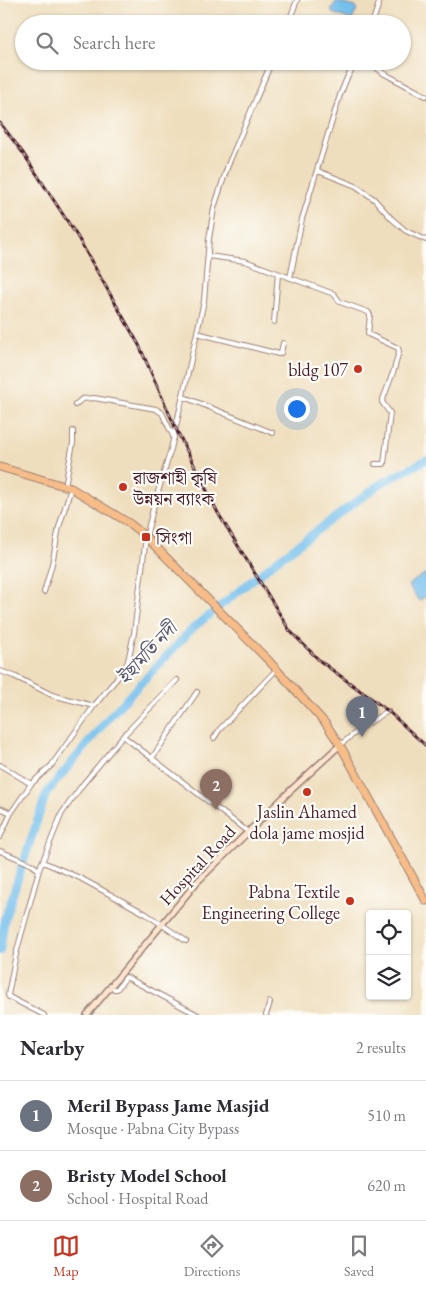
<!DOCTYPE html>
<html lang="en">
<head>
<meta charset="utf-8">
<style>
  :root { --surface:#fff; --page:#f2f2f3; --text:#2b2b33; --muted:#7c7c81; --line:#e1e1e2; --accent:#c8321e }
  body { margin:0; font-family:"EB Garamond","Noto Serif Bengali",serif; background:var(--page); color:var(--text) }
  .controls { position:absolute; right:15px; bottom:15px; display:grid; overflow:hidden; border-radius:5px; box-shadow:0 1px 4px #0004 }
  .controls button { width:45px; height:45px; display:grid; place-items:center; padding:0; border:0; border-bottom:1px solid var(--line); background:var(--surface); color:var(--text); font:25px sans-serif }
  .you { position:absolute; left:296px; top:408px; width:18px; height:18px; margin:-12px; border:4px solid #fff; border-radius:50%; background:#1a73e8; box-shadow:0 0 0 8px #1a73e833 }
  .badge { display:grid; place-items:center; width:32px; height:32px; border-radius:50%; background:var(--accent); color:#fff; font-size:16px; font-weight:700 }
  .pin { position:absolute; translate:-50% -41px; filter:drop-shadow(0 1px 2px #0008) }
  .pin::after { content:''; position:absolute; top:26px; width:18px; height:15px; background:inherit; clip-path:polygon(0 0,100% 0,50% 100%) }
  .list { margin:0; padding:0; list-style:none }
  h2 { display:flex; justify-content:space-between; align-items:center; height:65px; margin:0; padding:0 20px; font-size:21px }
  h2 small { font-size:16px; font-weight:400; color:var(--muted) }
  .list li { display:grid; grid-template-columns:32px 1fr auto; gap:15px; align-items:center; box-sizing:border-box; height:70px; padding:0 20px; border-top:1px solid var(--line) }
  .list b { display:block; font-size:19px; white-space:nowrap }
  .list p { margin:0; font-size:16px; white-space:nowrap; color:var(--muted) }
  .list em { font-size:16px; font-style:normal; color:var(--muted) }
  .icon { flex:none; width:28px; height:28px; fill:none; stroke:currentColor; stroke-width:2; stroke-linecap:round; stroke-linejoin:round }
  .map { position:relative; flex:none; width:426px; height:1015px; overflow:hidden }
  .search { position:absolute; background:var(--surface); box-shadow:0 1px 4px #0004; left:15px; right:15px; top:15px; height:55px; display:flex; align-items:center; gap:12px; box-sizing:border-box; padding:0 18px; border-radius:28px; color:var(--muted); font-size:19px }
  .sheet { height:205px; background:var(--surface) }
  nav { display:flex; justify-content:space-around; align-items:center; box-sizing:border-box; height:70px; border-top:1px solid var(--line); background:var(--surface); font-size:14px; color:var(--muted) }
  nav a { display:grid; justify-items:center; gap:2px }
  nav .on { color:var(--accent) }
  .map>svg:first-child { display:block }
</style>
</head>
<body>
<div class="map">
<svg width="426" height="1015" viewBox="0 0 426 1015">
  <rect width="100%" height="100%" fill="#fdfcf7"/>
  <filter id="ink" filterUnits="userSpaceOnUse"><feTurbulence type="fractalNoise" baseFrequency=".02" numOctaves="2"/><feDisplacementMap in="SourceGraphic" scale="10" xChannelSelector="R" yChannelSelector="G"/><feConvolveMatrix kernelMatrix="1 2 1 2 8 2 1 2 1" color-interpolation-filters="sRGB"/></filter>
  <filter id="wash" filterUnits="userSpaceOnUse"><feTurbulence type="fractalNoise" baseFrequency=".0096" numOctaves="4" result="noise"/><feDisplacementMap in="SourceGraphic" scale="20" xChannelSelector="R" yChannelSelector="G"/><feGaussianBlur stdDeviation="1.12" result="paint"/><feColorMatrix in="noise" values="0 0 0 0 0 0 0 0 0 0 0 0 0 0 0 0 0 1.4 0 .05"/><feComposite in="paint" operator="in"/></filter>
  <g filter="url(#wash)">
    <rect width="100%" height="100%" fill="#efdebd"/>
    <path fill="#73bfed" stroke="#5e6f8c" d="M336 2 356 7 357 9 352 20 332 13V8Z
      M426 573V596L419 601 408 585Z"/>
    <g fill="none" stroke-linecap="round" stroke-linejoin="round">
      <path stroke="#73bfed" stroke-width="8" d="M0 951 5 918 46 794 111 715 193 628 276 561 380 484 426 460"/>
    </g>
  </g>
  <g filter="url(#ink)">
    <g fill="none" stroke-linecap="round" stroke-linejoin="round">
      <defs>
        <path id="street" d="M288 24 297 0
          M372 24 380 0
          M368 61 383 73 426 96
          M318 171 356 186 374 199 392 219 406 231 426 240
          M208 256 245 261 334 294 340 302 368 312 370 315 368 334 398 348 399 351 394 370 382 402 390 413 384 464H375
          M290 278 302 219 340 95 347 78 357 61
          M274 322 278 274
          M197 333 279 354 281 353 283 343
          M184 397 273 433
          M75 405 82 399 94 398 156 409 162 413 174 438
          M65 486 73 443V431
          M44 592 52 564 59 527 71 488
          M0 671 14 676 52 695 94 706
          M123 736 248 832
          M214 738 220 729 277 669
          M340 745 364 726 388 711
          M152 758 197 692
          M0 765 31 784
          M0 808 11 813
          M0 837 11 813 31 784 51 766 94 706 123 671 128 661 134 633 146 537 154 505 171 449 204 301 209 239 214 208 228 165 272 61
          M0 851 31 864 39 870
          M43 862 80 878 146 914 186 941
          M110 986 114 989H117L126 977 198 1015
          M44 1015 9 997 8 995 16 954 39 870 62 813 83 784 123 736 177 680
          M266 1015 270 1002"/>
        <path id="secondary" d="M87 1015 197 882 289 792 340 745"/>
        <path id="highway" d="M0 467 71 488 129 523 146 537 269 661 326 724 340 745 426 901"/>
      </defs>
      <use href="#street" stroke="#9c7e74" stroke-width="6"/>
      <use href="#secondary" stroke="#9c7e74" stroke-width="8"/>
      <use href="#highway" stroke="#9c7e74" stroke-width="9"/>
      <use href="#street" stroke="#fff" stroke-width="4"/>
      <use href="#secondary" stroke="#fce5cf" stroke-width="5"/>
      <use href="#highway" stroke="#f7bd88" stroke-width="7"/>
      <defs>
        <path id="rail" d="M0 123 23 153 77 236 139 345 176 429 218 513 290 631 320 661 388 711 426 746"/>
      </defs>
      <use href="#rail" stroke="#4a1f2b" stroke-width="3"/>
      <use href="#rail" stroke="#fdfcf7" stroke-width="1" stroke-dasharray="4" stroke-linecap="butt"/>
    </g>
  </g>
  <g fill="#c8321e" stroke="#fdfcf7" stroke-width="2">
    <circle cx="358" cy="369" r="5"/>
    <circle cx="123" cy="487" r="5"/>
    <rect x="141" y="532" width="10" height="10" rx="2.5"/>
    <circle cx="307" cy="792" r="5"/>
    <circle cx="350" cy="901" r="5"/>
  </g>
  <g text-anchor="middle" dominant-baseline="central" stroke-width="4.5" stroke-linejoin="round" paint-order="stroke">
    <g font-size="18" fill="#4a1f2b" stroke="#fdfcf7" text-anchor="end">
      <text x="348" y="369">bldg 107</text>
      <text x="133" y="477" text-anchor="start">রাজশাহী কৃষি<tspan x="133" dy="21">উন্নয়ন ব্যাংক</tspan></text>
      <text x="156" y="537" text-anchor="start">সিংগা</text>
      <text x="307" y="811" text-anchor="middle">Jaslin Ahamed<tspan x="307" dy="21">dola jame mosjid</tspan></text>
      <text x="340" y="891">Pabna Textile<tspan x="340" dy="21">Engineering College</tspan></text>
    </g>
    <g font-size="18" fill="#4a1f2b" stroke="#fdfcf7">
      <text transform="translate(197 865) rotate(-47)">Hospital Road</text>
    </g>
    <g font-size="19" font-style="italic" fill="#58576f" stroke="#fdfcf7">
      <text transform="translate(147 653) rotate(-47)">ইছামতি নদী</text>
    </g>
  </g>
</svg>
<div class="controls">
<button><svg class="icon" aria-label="locate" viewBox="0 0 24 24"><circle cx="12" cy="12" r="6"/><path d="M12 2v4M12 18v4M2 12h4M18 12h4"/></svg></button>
<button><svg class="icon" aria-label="layers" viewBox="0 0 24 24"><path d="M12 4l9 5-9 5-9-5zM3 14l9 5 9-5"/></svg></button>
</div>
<div class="you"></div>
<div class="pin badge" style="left:362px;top:737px;background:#6b7280">1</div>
<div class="pin badge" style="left:216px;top:810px;background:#8d6e63">2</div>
<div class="search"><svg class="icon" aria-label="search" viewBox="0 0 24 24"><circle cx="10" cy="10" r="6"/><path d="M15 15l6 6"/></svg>Search here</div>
</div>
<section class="sheet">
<h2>Nearby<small>2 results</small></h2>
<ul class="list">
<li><span class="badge" style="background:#6b7280">1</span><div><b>Meril Bypass Jame Masjid</b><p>Mosque · Pabna City Bypass</p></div><em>510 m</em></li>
<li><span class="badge" style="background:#8d6e63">2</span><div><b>Bristy Model School</b><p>School · Hospital Road</p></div><em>620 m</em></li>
</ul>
</section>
<nav>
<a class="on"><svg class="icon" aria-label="map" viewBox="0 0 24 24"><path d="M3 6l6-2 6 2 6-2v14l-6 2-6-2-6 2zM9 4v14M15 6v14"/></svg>Map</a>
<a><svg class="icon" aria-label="directions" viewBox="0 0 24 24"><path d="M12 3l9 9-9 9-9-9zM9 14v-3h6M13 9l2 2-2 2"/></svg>Directions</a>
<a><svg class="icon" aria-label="saved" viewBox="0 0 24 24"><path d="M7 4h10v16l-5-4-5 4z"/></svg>Saved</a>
</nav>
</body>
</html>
